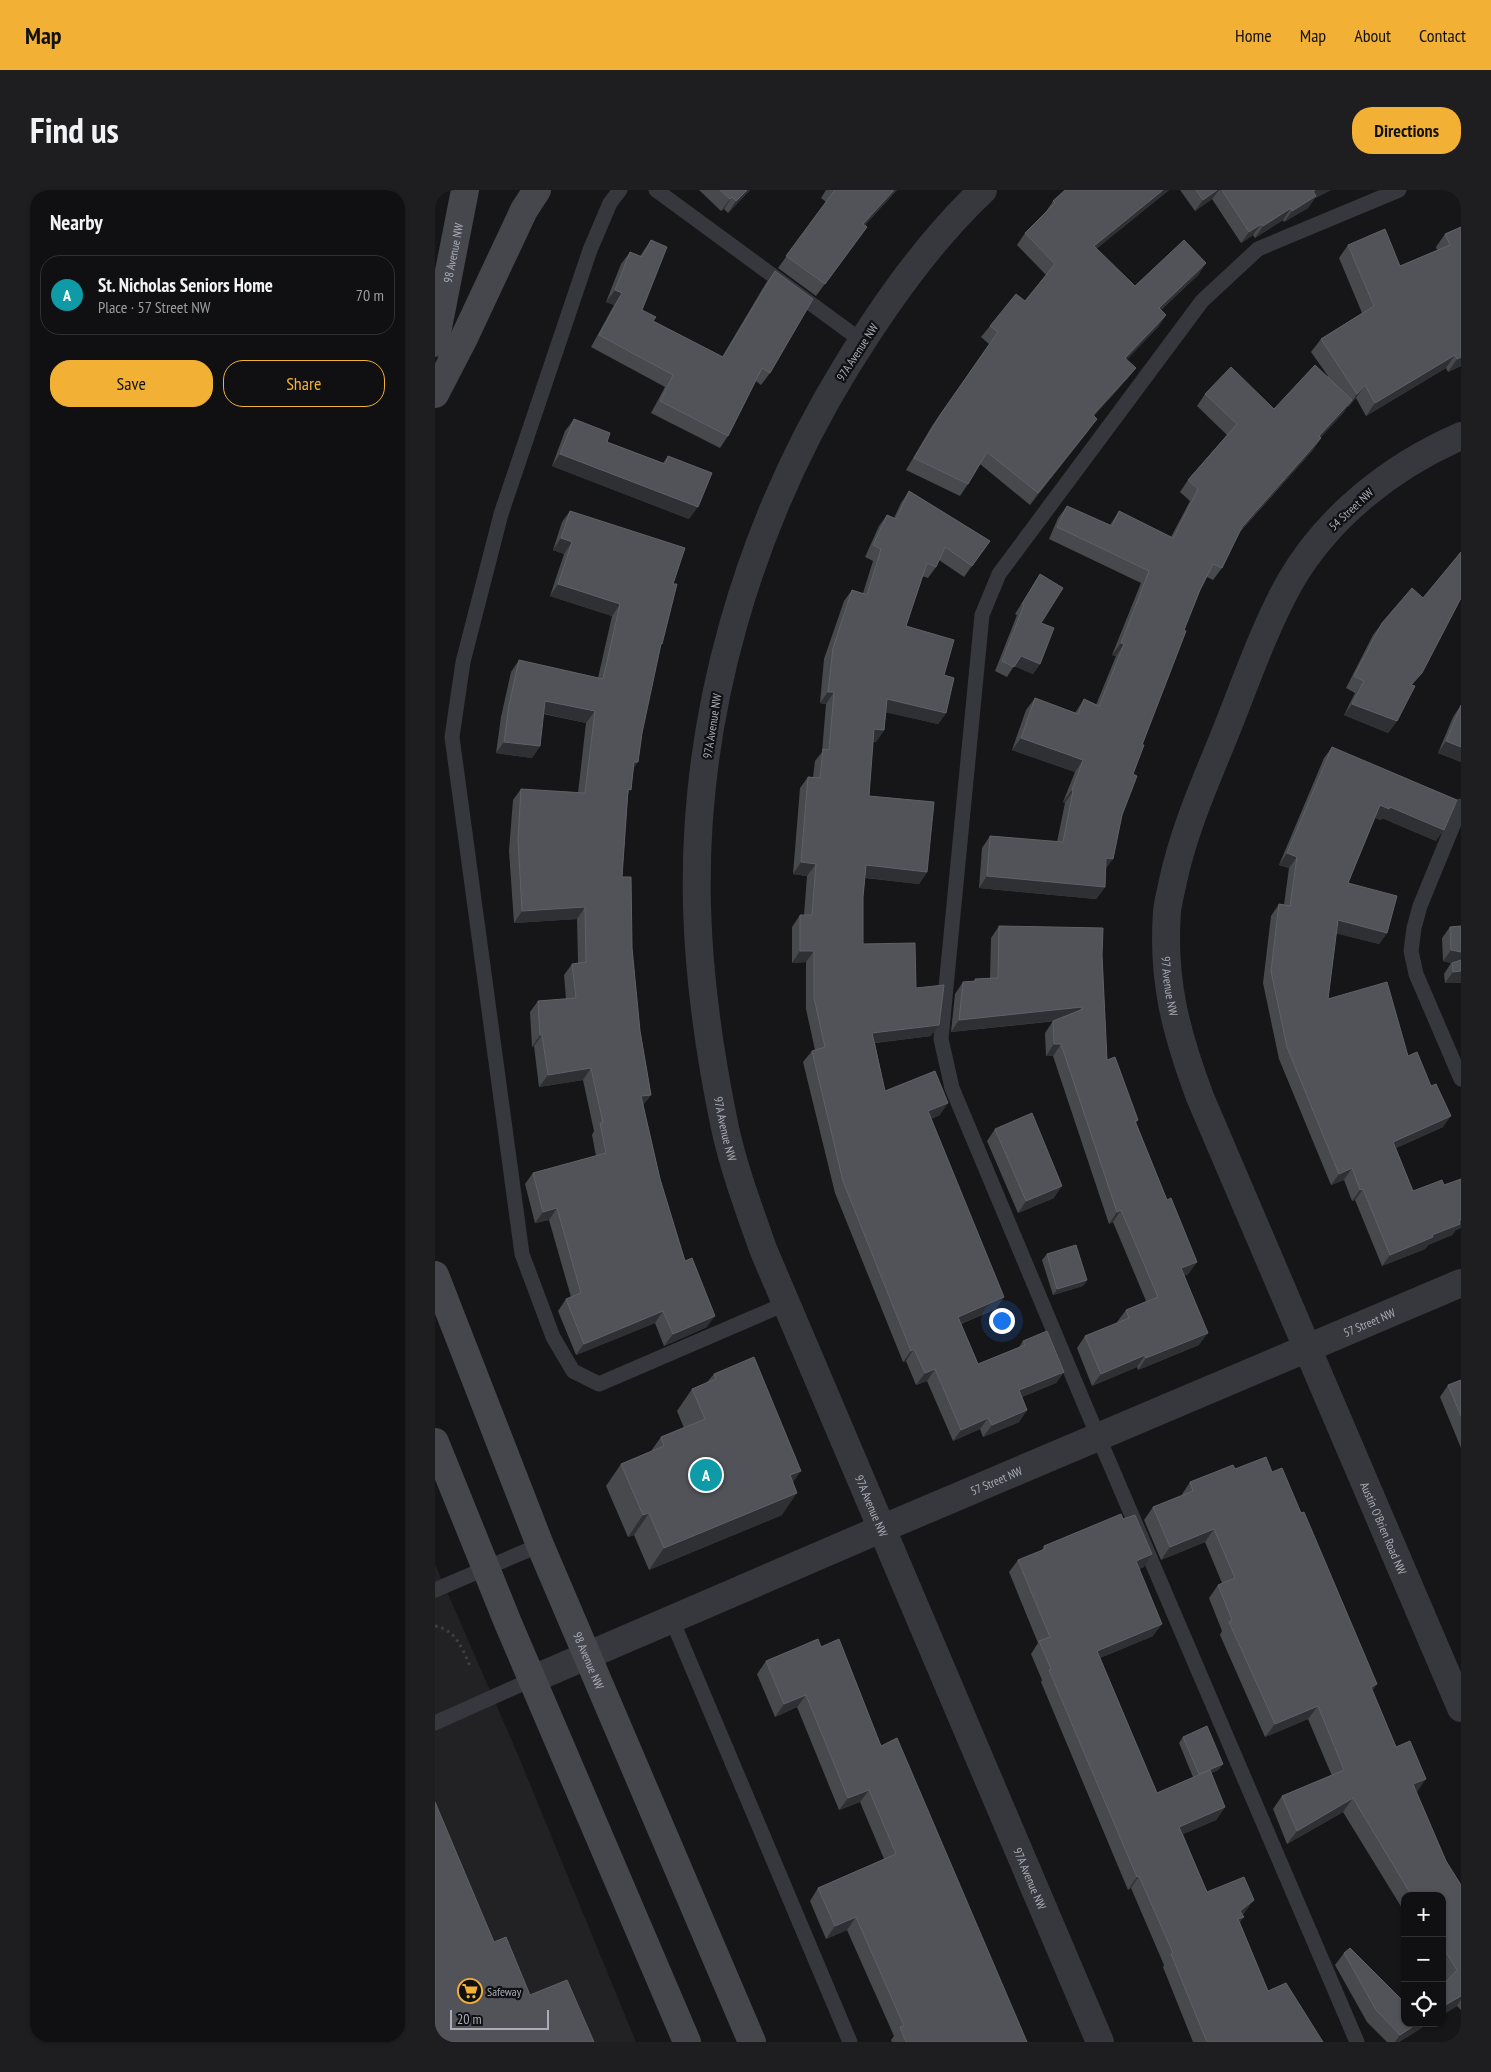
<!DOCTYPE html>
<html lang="en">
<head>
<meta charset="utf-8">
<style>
  :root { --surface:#101012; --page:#1e1e20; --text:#f1f3f6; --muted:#9c9d9f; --line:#303032; --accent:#f2b134 }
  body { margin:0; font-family:"PT Sans Narrow",sans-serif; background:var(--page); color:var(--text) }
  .controls { position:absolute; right:15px; bottom:15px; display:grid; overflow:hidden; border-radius:10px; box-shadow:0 1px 4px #0004 }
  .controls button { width:45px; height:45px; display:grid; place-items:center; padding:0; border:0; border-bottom:1px solid var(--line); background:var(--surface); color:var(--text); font:25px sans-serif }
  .scale { position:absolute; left:15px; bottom:12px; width:99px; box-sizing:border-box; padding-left:5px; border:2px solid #a8adb8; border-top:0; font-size:14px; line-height:18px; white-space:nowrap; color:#a8adb8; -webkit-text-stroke:4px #111113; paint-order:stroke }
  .you { position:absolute; left:566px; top:1130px; width:18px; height:18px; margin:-12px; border:4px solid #fff; border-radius:50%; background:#1a73e8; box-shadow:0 0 0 8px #1a73e833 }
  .badge { display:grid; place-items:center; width:32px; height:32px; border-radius:50%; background:var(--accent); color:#fff; font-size:16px; font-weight:700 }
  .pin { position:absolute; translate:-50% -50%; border:2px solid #fff; box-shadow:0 1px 5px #0006 }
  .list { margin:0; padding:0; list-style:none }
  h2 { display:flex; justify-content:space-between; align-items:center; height:65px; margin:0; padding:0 20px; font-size:21px }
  h2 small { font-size:16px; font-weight:400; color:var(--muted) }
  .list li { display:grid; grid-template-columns:32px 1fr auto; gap:15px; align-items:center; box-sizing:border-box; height:80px; margin:0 10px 10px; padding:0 10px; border:1px solid var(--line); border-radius:20px }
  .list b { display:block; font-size:19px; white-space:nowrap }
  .list p { margin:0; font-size:16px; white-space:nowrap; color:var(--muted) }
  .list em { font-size:16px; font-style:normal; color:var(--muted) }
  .actions { display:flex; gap:10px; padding:15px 20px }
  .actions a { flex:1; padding:11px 0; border:1px solid var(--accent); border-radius:20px; text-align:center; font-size:18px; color:var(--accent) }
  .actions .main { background:var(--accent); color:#111 }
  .icon { flex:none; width:28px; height:28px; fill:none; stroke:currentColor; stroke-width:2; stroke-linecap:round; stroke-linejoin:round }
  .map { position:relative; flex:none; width:1026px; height:1852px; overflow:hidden; border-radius:20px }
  header { display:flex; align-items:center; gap:30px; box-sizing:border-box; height:70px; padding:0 25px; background:var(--accent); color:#111 }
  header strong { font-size:24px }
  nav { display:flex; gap:28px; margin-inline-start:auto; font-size:18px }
  .intro { display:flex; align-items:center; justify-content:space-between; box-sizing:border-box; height:120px; padding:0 30px }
  h1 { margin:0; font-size:35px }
  .button { padding:12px 22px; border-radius:20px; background:var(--accent); color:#111; font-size:18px; font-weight:700 }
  main { display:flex; gap:30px; padding:0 30px }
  aside { flex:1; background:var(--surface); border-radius:20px; box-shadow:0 1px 4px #0004 }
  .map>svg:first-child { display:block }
</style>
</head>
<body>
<header>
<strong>Map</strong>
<nav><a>Home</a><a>Map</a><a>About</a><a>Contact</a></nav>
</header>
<div class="intro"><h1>Find us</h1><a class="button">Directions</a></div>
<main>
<aside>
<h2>Nearby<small></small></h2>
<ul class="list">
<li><span class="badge" style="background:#0f9aa8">A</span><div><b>St. Nicholas Seniors Home</b><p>Place · 57 Street NW</p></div><em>70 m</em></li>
</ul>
<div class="actions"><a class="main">Save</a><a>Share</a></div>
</aside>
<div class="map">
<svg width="1026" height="1852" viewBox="0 0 1026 1852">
  <rect width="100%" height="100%" fill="#161618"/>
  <path fill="#222225" d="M0 1374 83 1565 201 1852H0Z"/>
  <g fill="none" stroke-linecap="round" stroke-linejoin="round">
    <path stroke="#3d3f44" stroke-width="3" stroke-dasharray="2.5 4" stroke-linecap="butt" d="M0 1436C21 1440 27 1458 35 1476"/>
    <path stroke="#37383d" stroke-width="15" d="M185 0 175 13 155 60 66 324 28 472 17 547 87 1064 118 1147 138 1181 164 1194 350 1114
      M221 0 427 151
      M1026 616 985 716 979 738 976 761 981 784 1026 889
      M0 1400 105 1355
      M237 1430 415 1852
      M0 1533 98 1489
      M922 1852 651 1218 517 898 506 849 547 425 564 384 767 111 823 59 964 0"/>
    <g stroke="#37383d" stroke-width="28">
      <path id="s1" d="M548 0C494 51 450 114 411 177 313 337 257 528 262 717 264 791 275 866 290 938 299 979 314 1019 328 1059L665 1852"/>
      <path id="s2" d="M1026 246C957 276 893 326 855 392 827 442 807 503 785 556 767 600 748 644 738 691 736 701 733 711 732 722 727 790 741 843 765 907L1026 1518"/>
    </g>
    <path stroke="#37383d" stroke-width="28" id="s3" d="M98 1489 446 1339 1026 1093"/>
    <g stroke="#45474d" stroke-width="28">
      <path id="s4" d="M0 153 30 0"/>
      <path d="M0 204 29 148 89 20 102 0"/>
      <path id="s5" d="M0 1085 105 1355 317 1852"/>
      <path d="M0 1252 73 1433 252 1852"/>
    </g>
  </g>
  <path fill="#47494d" d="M264 0H315L293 23 289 19 286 21Z
    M391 0H462L430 35 432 37 381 106 343 78 391 12 386 8Z
    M630 0H734L661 59 700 96 771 73 763 85 726 120 731 125 723 137 691 170 701 178 692 189 659 226 654 240 595 315 545 274 533 294 525 306 471 280 497 236 554 154 546 147 555 136 590 111 611 85 582 55 590 43 610 23 618 11Z
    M745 0H896L880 8 873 18 849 32 848 30 820 48 818 45 806 53 777 9 760 21Z
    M1026 37V176L1013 182 1011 178 931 226 921 208 913 217H912L909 222 886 247 878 260 804 343 787 378 778 390 772 387 765 400 749 440 707 555 698 584 687 625 670 680V697L661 709 544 698 547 658 555 646 622 652 630 613 628 612 640 582 577 560 591 520 600 508 640 523 649 509 661 515 681 466 677 465 706 393 614 349 623 328 632 316 675 335 684 321 736 347 755 311 745 302 753 290 792 245 762 216 770 204 839 219 893 186 876 162 886 149 927 123 904 68 913 55 965 76 1002 60 1001 57 1010 44Z
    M216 50 207 120 218 131 287 167 331 93 340 81 335 183 326 195 321 191 293 246 285 258 216 223 230 197 156 157 179 115 171 112 186 74 195 62 205 66Z
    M139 229 172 252 228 273 233 266 254 329 117 276 130 241Z
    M474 301 555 351 529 387 504 370 501 377 493 388 487 386 471 436 509 485 511 523 503 534 451 522 449 540 441 552H438L434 606 492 682 484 694 430 688 428 707V754L481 798 496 846 440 853 450 901 505 925 496 929 561 1119 526 1134 543 1174 584 1157 588 1151 629 1182 621 1193 587 1207 592 1220 584 1232 548 1247 545 1239 518 1251 492 1191 481 1195 471 1171 468 1172 400 1003 368 872 377 861 380 860 371 819V772L357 773V737L365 725H369L372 686 358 684 365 598 373 587H378L380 571 387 562 391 514 385 513 389 469 409 411 417 400 428 403 438 371 430 367 444 336 452 325 459 328 466 313Z
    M135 321 238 394 193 605 187 687 197 758 205 841 216 905 208 915 225 989 250 1071 272 1137 229 1156 220 1133 141 1165 123 1121 131 1109 136 1107 114 1030 100 1033 90 994 98 983 161 966 157 945 159 941 148 890 104 897 99 856 97 857 95 822 103 811 131 809 129 785 137 774 143 773 142 729 79 733 74 661 78 610 86 599 143 603 151 533 108 524 105 556 97 568 61 563 66 527 76 482 84 470 163 488 177 426 115 406 129 364 118 360 127 332Z
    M605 384 606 433 605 474 598 484 579 476 572 487 560 481 582 425 580 424Z
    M947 433 978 496 962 531 953 543 909 525 920 503 911 498 938 445Z
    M1026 515V572L1003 563 1018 527Z
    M897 557 1001 651 947 628 946 630 940 628 913 693 952 743 944 754 901 743 893 809 973 866 1008 937 961 958 978 1001 1020 1041 1017 1045 993 1055 990 1059 947 1076 920 1010 917 1011 909 990 896 995 844 869 828 793 836 726 844 714 849 715 854 678 844 675 889 568Z
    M564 736 667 765 672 870 703 930 701 933 732 1010 762 1072 753 1084 749 1086 764 1155 703 1180 702 1177 657 1196 642 1158 650 1146 683 1133 682 1132 691 1120 711 1111 678 1032 674 1034 618 866H611L610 843 618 831H621L516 842 520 804 528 792 539 791 540 789 555 788 556 748Z
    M1026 736V793H1010L1009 784 1016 773 1008 771 1007 748 1015 737Z
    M560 939 619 1008 583 1023 552 951Z
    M612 1064 652 1090 648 1096 618 1105 607 1070Z
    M279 1184 358 1292 347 1325 214 1380 199 1345 193 1347 171 1296 186 1274 216 1261 226 1247 249 1238 242 1221 257 1199 272 1192Z
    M1026 1190V1258L1005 1207 1013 1195Z
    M800 1279 837 1282 937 1501 1011 1671 1026 1695V1820L1022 1816 1007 1825V1796L1011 1791 1007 1785V1706H970V1723L908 1622 852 1654 838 1619 847 1606 897 1586 873 1529 830 1547 785 1445 787 1441 774 1408 783 1395 787 1393 770 1352 726 1370 709 1330 718 1317 746 1306 755 1292Z
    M609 1356 709 1377 704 1379 718 1446 665 1468 722 1603 758 1587 744 1553 748 1547 788 1574 783 1580 776 1583 790 1617 781 1630 748 1644 772 1702 810 1722 808 1724 805 1733 833 1801 888 1852H758L728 1777 729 1775 696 1698 693 1700 606 1492 607 1490 596 1464 603 1453 574 1382 583 1370 607 1360Z
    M386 1457 446 1556 592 1852H457L456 1850 459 1846 412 1740 391 1749 375 1711 383 1698 449 1669 425 1612 404 1620 362 1517 340 1527 322 1484 331 1471Z
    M909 1763 970 1833H994L964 1852H952L932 1832 900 1775Z"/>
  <path fill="#2f3033" d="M312 0H315L293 23 301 11Z
    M459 0H462L420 46 428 34Z
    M728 0H734L650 68 659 56Z
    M782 0H784L777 9 760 21 768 10Z
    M880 0H896L880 8 873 18 849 32 857 21 878 1Z
    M297 7 289 19 286 21 295 9Z
    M856 18 848 30 820 48 828 36Z
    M826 34 818 45 806 53 814 42Z
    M771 73 763 85 715 130 724 118Z
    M180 100 187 103 179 115 171 112Z
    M731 125 723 137 682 180 690 168Z
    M1020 165 1011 178 931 226 940 213Z
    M1026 167V176L1013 182 1022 169Z
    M701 178 692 189 649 237 658 225Z
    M930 195 921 208 913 217 922 204Z
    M917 210 909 222 876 258 884 246Z
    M662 229 654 240 595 315 603 303Z
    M886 248 878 260 798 349 807 337Z
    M125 264 263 317 254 329 117 276Z
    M126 348 137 352 129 364 118 360Z
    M123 394 185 414 177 426 115 406Z
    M686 453 689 454 681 466 677 465Z
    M586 466 605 474 598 484 579 476Z
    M393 502H399L391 514 385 513Z
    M452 509 511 523 503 534 444 521Z
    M110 511 160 521 151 533 102 522Z
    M917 514 962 531 953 543 909 525Z
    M439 539 449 540 441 552 431 551Z
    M586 548 648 570 640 582 577 560Z
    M1011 551 1026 557V572L1003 563Z
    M69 552 105 556 97 568 61 563Z
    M199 572H203L195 584Z
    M637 600 638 601 630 613 628 612Z
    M945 615 955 617 1009 640 1001 651 947 628 946 630 937 627Z
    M852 663 862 667 854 678 844 675Z
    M671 668 678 669 669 681Z
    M366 672 381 674 372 686 358 684Z
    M431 675 492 682 484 694 423 687Z
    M552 686 670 697 661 709 544 698Z
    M150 717 142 729 79 733 87 721Z
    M903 730 952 743 944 754 895 742Z
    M1016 760 1026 762V776L1008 771Z
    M365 761H379L371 772 357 773Z
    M1026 781V793H1010L1018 782Z
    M647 817 638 829 516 842 524 830Z
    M504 835 496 846 429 854 437 843Z
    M105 845H107L99 856 97 857Z
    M619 854H626L618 866H611Z
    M156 878 148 890 104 897 113 885Z
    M216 905 207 916 206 906Z
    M513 913 505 925 485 933 493 921Z
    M1016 926 1008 937 950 963 958 952Z
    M917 978 909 990 896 995 904 984Z
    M627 996 619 1008 583 1023 591 1011Z
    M928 999 920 1010 917 1011 925 1000Z
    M122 1018 114 1030 100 1033 108 1022Z
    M686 1020 678 1032 674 1034 682 1022Z
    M1026 1030V1038L1020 1041 1017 1045 993 1055 990 1059 947 1076 955 1065Z
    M762 1072 753 1084 738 1090 746 1078Z
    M652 1090 648 1096 618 1105 622 1099Z
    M569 1107 561 1119 515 1138 523 1127Z
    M228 1121 220 1133 141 1165 149 1154Z
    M280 1126 272 1137 229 1156 238 1144Z
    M773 1143 764 1155 703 1180 711 1168Z
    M479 1159 471 1171 468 1172 476 1161Z
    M710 1165 702 1177 657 1196 666 1184Z
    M500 1179 492 1191 481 1195 490 1183Z
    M629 1182 621 1193 575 1212 584 1200Z
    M592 1220 584 1232 548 1247 557 1235Z
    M553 1228 545 1239 518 1251 526 1240Z
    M366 1281 351 1302 355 1285Z
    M362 1303 347 1325 214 1380 229 1358Z
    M214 1323 199 1345 193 1347 208 1325Z
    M779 1339 770 1352 726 1370 735 1357Z
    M717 1364 709 1377 692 1384 701 1371Z
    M727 1434 718 1446 653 1473 662 1461Z
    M942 1494 933 1508 936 1497Z
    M371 1505 362 1517 340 1527 349 1514Z
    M883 1516 873 1529 830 1547 840 1534Z
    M788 1574 783 1580 759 1590 764 1584Z
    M991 1589 982 1602 978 1594Z
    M434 1600 425 1612 404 1620 413 1608Z
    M918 1608 908 1622 852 1654 862 1641Z
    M790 1617 781 1630 736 1649 744 1637Z
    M704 1686 696 1698 693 1700 702 1687Z
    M819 1710 810 1722 797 1733 805 1721Z
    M421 1727 412 1740 391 1749 400 1736Z
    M809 1727 800 1739 803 1729Z
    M1026 1806V1809L1022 1816 1007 1825V1817Z
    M983 1833H986L979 1843 964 1852H960L965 1845Z
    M986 1833H994L979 1843Z"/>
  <path fill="#525359" stroke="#5f6168" d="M285 0H312L301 11 297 7 295 9Z
    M399 0H459L428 34 432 37 390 94 351 66 399 1Z
    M630 0H728L659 56 700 96 749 50 771 73 724 118 731 125 690 168 701 178 658 225 662 229 603 303 552 262 533 294 479 268 505 225 563 142 555 136 581 104 590 111 620 74 590 43 620 13 618 11Z
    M761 0H782L768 10Z
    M787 0H880L878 1 881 6 857 21 856 18 828 36 826 34 814 42Z
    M1026 37V167L1022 169 1020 165 940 213 930 195 922 204 886 149 939 116 913 55 950 39 965 76 1015 55 1010 44Z
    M216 50 232 57 207 120 221 127 218 131 288 167 340 81 378 109 335 183 327 178 293 246 225 211 238 185 164 145 187 103 180 100 195 62 207 67Z
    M880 175 917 210 884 246 886 248 807 337 787 378 778 374 765 400 749 440 751 441 707 555H709L698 584 702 586 687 625 678 669 671 668 670 697 552 686 555 646 628 652 638 601 637 600 648 570 586 548 600 508 643 524 649 509 664 516 689 454 686 453 714 381 622 337 632 316 677 336 684 321 738 348 763 299 753 290 802 234 770 204 796 177 839 219Z
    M139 229 175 243 172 252 230 274 233 266 277 283 263 317 125 264Z
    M474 301 555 351 537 376 510 357 501 377 492 373 471 436 519 450 509 485 519 488 511 523 452 509 449 540 439 539 434 606 499 612 492 682 431 675 428 707V754L480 753 481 798 509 795 504 835 437 843 450 901 500 881 513 913 493 921 569 1107 523 1127 543 1174 590 1155 588 1151 612 1141 629 1182 584 1200 592 1220 557 1235 553 1228 526 1240 500 1179 490 1183 479 1159 476 1161 408 991 377 861 390 857 379 808V761H365V725H377L381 674 366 672 373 587 385 588 388 559 394 560 399 502H393L398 458 417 400 432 405 446 359 438 355 452 325 461 329Z
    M135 321 250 358 238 394H242L227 454H226L207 543 203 572H199L196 600 193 599 187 687H196L197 758 205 841 216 905 206 906 225 989 250 1071 257 1068 280 1126 238 1144 228 1121 149 1154 131 1109 146 1103 122 1018 108 1022 98 983 171 963 165 933H168L156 878 113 885 107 845H105L103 811 141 808 137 774 151 772 150 717 87 721 83 649 86 599 150 603 160 521 110 511 105 556 69 552 74 515 84 470 168 489 185 414 123 394 137 352 126 348Z
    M1026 362V408L987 483 976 495 980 496 962 531 917 514 929 491 919 486 947 433 977 398 988 408Z
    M605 384 628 398 606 433 619 438 605 474 586 466 579 477 567 471 589 415 587 414Z
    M1026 515V557L1011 551Z
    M897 557 1022 610 1009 640 955 617 954 619 945 615 913 693 962 706 952 743 903 730 893 809 952 792 973 866 982 862 996 896 1001 894 1016 926 958 952 978 1001 1007 990 1009 995 1026 989V1030L1024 1031 1025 1034 997 1045 998 1047 955 1065 928 999 925 1000 917 978 904 984 852 857 836 781 844 714 855 716 862 667 852 663Z
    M564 736 668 738 667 765 672 870 680 867 703 930 700 931 732 1010 736 1008 762 1072 746 1078 773 1143 711 1168 710 1165 666 1184 650 1146 694 1128 691 1120 723 1107 686 1020 682 1022 626 854H619L618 831 648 819 647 817 524 830 528 792 541 791 540 789 563 788Z
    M1026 736V762L1016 760 1015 737Z
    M1026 770V781L1018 782 1017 773Z
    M597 923 627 996 591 1011 560 939Z
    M641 1055 652 1090 622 1099 612 1064Z
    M319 1167 366 1281 355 1285 362 1303 229 1358 214 1323 208 1325 186 1274 229 1256 226 1247 270 1229 257 1199 281 1189 279 1184Z
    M1026 1190V1226L1013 1195Z
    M831 1267 837 1282 847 1278 866 1323 869 1322 942 1494 936 1497 961 1557 975 1551 991 1589 978 1594 1011 1671 1026 1695V1806L1007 1817V1796L1022 1780 1007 1756V1706H977L918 1608 862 1641 847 1606 909 1580 883 1516 840 1534 794 1432 797 1430 783 1395 800 1388 779 1339 735 1357 718 1317 758 1301 755 1292 798 1275 800 1279Z
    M686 1324 688 1329 700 1325 717 1364 701 1371 727 1434 662 1461 722 1603 775 1580 790 1617 744 1637 772 1702 809 1687 819 1710 805 1721 809 1727 803 1729 833 1801 851 1793 888 1852H772L736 1764 738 1763 704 1686 702 1687 614 1480 616 1479 604 1451 615 1447 583 1370 610 1359 609 1356Z
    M383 1449 386 1457 404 1449 446 1556 462 1548 592 1852H471L465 1837 469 1836 421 1727 400 1736 383 1698 461 1664 434 1600 413 1608 371 1505 349 1514 331 1471Z
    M772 1536 788 1574 764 1584 748 1547Z
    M0 1612 59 1752 71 1747 95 1805 132 1790 159 1852H0Z
    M915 1758 970 1813V1833H983L965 1845 941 1820 909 1763Z"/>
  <defs>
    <symbol id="supermarket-ring" viewBox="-11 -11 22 22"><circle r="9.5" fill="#111113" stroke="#f2b134" stroke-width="1.5"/><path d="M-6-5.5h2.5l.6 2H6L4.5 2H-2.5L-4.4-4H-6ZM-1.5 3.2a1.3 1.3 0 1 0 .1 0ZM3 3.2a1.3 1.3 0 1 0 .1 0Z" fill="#f2b134"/></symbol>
  </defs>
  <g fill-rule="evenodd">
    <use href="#supermarket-ring" x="21" y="1787" width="28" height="28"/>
  </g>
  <g text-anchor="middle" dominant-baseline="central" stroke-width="4.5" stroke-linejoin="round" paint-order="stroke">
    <g font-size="12" fill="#a8adb8" stroke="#111113">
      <text stroke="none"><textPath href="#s4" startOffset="92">98 Avenue NW</textPath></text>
      <text transform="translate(422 162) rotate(-57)">97A Avenue NW</text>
      <text transform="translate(916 319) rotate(-43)">54 Street NW</text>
      <text transform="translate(277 536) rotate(-81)">97A Avenue NW</text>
      <text stroke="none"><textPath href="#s2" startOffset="656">97 Avenue NW</textPath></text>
      <text stroke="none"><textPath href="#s1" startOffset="1016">97A Avenue NW</textPath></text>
      <text stroke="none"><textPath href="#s3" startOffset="909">57 Street NW</textPath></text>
      <text stroke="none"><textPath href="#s3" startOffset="504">57 Street NW</textPath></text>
      <text stroke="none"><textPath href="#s1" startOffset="1421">97A Avenue NW</textPath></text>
      <text stroke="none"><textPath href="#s2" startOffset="1240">Austin O'Brien Road NW</textPath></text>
      <text stroke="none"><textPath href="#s5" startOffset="415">98 Avenue NW</textPath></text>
      <text stroke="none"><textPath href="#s1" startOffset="1826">97A Avenue NW</textPath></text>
    </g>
    <g font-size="12" fill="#a8adb8" stroke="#111113" text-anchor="start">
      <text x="52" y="1801">Safeway</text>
    </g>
  </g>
</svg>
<div class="controls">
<button>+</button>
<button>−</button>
<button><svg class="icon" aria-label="locate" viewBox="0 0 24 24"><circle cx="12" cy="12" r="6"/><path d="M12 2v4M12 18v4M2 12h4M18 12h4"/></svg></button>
</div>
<div class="scale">20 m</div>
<div class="you"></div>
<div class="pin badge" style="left:271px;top:1285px;background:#0f9aa8">A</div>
</div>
</main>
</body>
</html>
